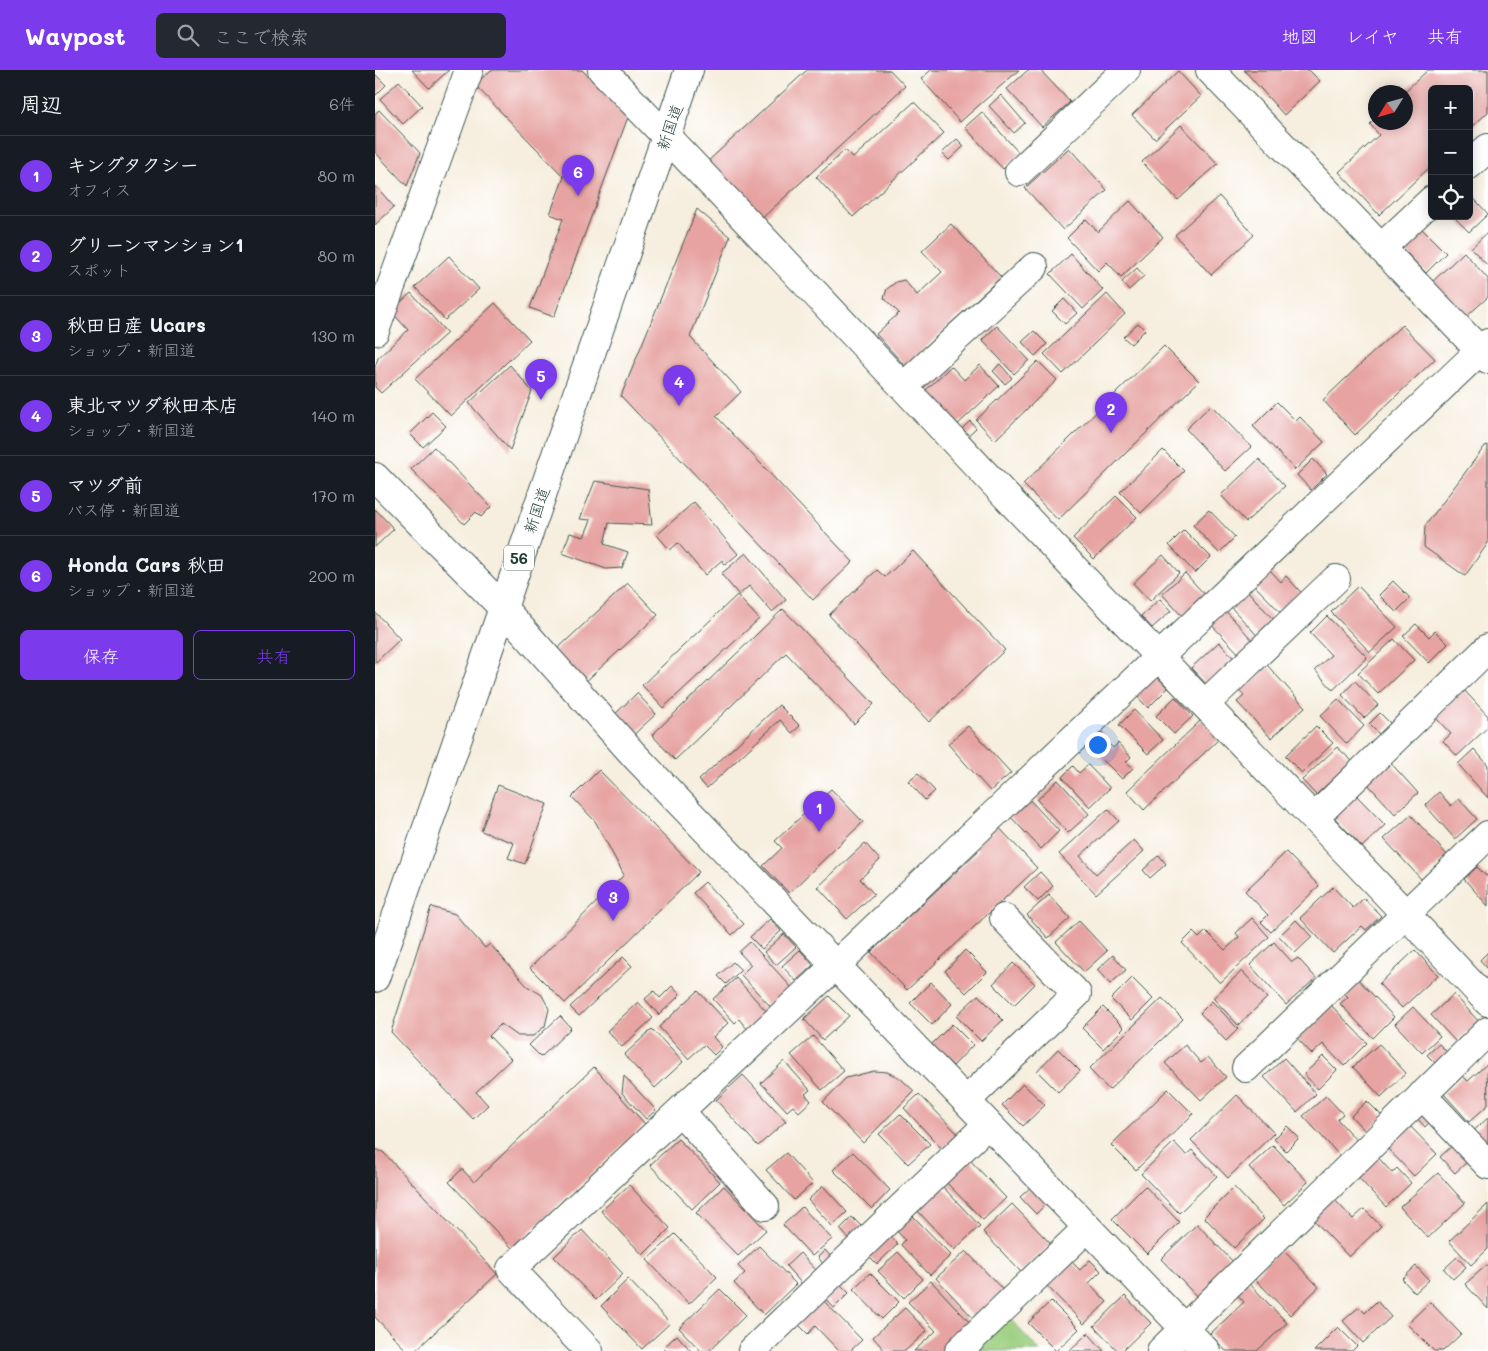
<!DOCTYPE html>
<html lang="ja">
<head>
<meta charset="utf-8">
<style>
  :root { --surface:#171b24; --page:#242831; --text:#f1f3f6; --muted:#9ea1a6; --line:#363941; --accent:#7c3aed }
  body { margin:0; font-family:Mali,"Klee One",sans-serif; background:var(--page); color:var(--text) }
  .controls { position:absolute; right:15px; top:15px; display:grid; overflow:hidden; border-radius:8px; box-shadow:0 2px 12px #0003 }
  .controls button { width:45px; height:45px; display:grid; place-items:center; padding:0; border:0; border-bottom:1px solid var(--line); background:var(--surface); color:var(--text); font:25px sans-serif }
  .compass { position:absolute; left:993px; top:15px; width:45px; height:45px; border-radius:50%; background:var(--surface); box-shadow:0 2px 12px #0003; rotate:233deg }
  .you { position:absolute; left:722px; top:674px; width:18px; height:18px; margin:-12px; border:4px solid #fff; border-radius:50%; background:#1a73e8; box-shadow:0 0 0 8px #1a73e833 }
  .badge { display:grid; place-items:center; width:32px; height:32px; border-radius:50%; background:var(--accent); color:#fff; font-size:16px; font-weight:700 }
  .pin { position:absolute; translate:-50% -41px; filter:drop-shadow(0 1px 2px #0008) }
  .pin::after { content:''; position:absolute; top:26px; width:18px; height:15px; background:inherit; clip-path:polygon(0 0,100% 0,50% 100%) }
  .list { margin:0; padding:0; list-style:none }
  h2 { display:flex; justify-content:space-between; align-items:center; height:65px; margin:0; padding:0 20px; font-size:21px }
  h2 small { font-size:16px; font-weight:400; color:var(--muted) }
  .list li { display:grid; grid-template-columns:32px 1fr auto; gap:15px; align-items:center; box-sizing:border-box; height:80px; padding:0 20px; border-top:1px solid var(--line) }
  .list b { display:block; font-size:19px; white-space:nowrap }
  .list p { margin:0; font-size:16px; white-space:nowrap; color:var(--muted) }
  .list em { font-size:16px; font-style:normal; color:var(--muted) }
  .actions { display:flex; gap:10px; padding:15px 20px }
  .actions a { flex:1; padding:11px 0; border:1px solid var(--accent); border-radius:8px; text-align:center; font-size:18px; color:var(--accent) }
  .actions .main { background:var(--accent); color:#fff }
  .icon { flex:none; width:28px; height:28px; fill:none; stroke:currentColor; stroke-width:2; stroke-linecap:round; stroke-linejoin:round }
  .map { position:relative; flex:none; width:1113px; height:1281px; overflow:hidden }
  header { display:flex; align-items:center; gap:30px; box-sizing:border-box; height:70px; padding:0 25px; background:var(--accent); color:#fff }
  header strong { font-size:24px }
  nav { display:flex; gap:28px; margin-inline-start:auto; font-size:18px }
  .search { width:350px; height:45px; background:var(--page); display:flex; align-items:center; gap:12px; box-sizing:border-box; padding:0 18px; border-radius:8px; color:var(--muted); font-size:19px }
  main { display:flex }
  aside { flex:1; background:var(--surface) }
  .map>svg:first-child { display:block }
</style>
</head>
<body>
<header>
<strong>Waypost</strong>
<div class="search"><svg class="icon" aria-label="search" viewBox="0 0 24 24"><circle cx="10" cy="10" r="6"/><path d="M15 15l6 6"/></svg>ここで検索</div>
<nav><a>地図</a><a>レイヤ</a><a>共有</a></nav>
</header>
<main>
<aside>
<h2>周辺<small>6件</small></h2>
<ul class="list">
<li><span class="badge">1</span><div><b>キングタクシー</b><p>オフィス</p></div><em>80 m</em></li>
<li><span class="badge">2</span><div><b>グリーンマンション1</b><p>スポット</p></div><em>80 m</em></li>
<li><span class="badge">3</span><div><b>秋田日産 Ucars</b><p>ショップ · 新国道</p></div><em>130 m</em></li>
<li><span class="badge">4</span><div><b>東北マツダ秋田本店</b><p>ショップ · 新国道</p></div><em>140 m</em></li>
<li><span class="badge">5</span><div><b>マツダ前</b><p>バス停 · 新国道</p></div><em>170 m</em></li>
<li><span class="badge">6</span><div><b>Honda Cars 秋田</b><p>ショップ · 新国道</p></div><em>200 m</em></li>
</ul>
<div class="actions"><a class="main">保存</a><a>共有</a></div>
</aside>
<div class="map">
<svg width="1113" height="1281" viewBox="0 0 1113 1281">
  <rect width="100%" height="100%" fill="#fff"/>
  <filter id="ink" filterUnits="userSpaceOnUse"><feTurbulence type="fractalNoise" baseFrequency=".02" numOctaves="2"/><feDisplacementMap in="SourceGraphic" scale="10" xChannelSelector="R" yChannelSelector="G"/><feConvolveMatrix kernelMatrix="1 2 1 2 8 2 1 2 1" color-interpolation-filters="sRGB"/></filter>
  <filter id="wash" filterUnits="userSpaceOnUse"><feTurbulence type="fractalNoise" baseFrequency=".0096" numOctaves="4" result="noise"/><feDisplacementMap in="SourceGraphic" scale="20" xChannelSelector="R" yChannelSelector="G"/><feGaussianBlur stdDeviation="1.12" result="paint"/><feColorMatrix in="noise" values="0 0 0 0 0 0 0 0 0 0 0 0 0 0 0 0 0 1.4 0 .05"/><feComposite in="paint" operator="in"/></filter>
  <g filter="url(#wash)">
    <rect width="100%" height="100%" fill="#f6eede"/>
    <path fill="#9bcf7f" stroke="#5d865a" d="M632 1246 665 1281H595Z"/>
    <g id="blocks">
      <path fill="#e6a3a1" d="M37 0H74L54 18Z
        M116 0H207L253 47 179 247 155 238 188 149 175 144 189 107 100 15Z
        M432 0H515L530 16 383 152 330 94Z
        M556 0H644L585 52 546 9Z
        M653 0H665L695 32 667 57 632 19Z
        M869 0H934L945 11 909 45Z
        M1053 0H1113V42L1094 60V19H1057V95L1004 145 964 102 1004 65 995 54 1001 49V52H1030V22H1029Z
        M803 1 826 26 780 69 757 45Z
        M0 4 11 15 0 26Z
        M24 11 47 36 28 54 5 29Z
        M626 25 650 53 639 63 614 36Z
        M539 32 569 63 478 147 441 107 470 80 478 88Z
        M4 40 45 83 32 116 0 82V44Z
        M607 42 645 84 628 99 590 57Z
        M806 55 843 94 803 130 767 92Z
        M582 69 589 76 574 90 567 83Z
        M694 78 732 120 688 160 650 118Z
        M0 115 19 137 0 155Z
        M1094 123 1113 144 1094 162 1078 146H1094Z
        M844 126 879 165 836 205 800 165Z
        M755 131 788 167 746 207 732 192 723 201 692 168 711 149 723 162Z
        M322 139 355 167 315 267 366 322 341 346 478 492 438 530 246 326Z
        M576 154 626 207 530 296 501 264 524 243 509 228 512 219 521 212 529 210 542 225 567 202 547 181Z
        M1045 157 1071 183 1051 203 1025 176Z
        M1113 162V196L1096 178Z
        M1089 182 1113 209V227L1091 247 1057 212Z
        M696 184 728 220 708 239 675 204Z
        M74 186 104 219 70 250 40 217Z
        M762 198 769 206 754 220 747 212Z
        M36 223 72 263 6 323 0 317V297L3 288 33 260 16 241Z
        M732 224 750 244 688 304 669 284Z
        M689 229 702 243 690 254 677 241Z
        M120 233 155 270 76 346 40 309Z
        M763 253 770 260 756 274 748 267Z
        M1027 255 1060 289 980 365 948 330Z
        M622 256 654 290 639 304 607 270Z
        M659 261 672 274 660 286 647 272Z
        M789 276 824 311 683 450 648 414Z
        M663 291 682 310 620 370 601 350Z
        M625 294 637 308 630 314 618 301Z
        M135 295 157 321 135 380 94 333Z
        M605 295 624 316 581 356 549 322 576 296 589 310Z
        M902 332 921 351 925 347 949 372 920 400 878 356Z
        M836 335 876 377 850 401 811 359Z
        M57 342 71 356 48 377 35 364Z
        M595 351 601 358 589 369 583 363Z
        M1113 375V473L1090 506 1049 477 1050 456 1110 376Z
        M59 377 116 437 106 447 101 442 89 454 36 399Z
        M788 380 809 401 766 443 745 422Z
        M884 389 910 416 871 452 846 425Z
        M938 389 952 404 936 420 922 405Z
        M220 411 273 419 277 455 234 453 229 474 253 482 247 498 231 499 187 483 195 463 209 467 216 450 205 449Z
        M741 426 762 447 719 489 698 468Z
        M319 432 363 484 350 495 347 490 330 505 303 473 295 480 282 465Z
        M0 439 19 459 0 477Z
        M834 440 860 467 844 483 818 455Z
        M809 460 836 487 820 503 794 475Z
        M538 481 630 580 554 652 454 545 502 500 510 507Z
        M371 483 411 530 397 542 374 516 364 525 346 504Z
        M788 485 804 503 775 531 758 513Z
        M894 499 906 512 911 506 935 532 914 551 878 514Z
        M810 503 830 525 807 546 787 524Z
        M1018 511 1035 528 1021 542 1004 525Z
        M253 513 283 545 208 614 179 582Z
        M983 516 1022 557 995 582 956 542Z
        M869 517 908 560 891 575 852 533Z
        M362 525 384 549 288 638 267 615Z
        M785 529 796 541 777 558 766 546Z
        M847 537 882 575 868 588 833 551Z
        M408 539 499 634 479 654 411 583 300 690 277 665Z
        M0 542 25 569 0 593Z
        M952 546 992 587 958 620 940 600 956 585 935 563Z
        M1041 554 1054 567 1060 561 1073 574 1054 593 1028 566Z
        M1019 569 1039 590 1003 624 983 603Z
        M844 572 864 594 837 620 816 598Z
        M892 595 930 637 896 668 862 632 869 626 864 620Z
        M776 600 793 618 773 638 756 620Z
        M980 611 1003 635 989 648 967 625Z
        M1089 620 1113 646V657L1082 686 1068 671 1076 664 1060 647Z
        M262 623 281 644 255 668 236 648Z
        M800 627 818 646 799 664 781 646Z
        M963 629 989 656 972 674 945 646Z
        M404 635 425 656 417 663 405 650 332 718 324 710Z
        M759 640 788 670 773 684 744 655Z
        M1005 643 1016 654 1005 665 994 654Z
        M826 650 844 669 769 740 752 721Z
        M718 653 729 665 716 679 704 666Z
        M593 656 636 703 615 721 573 674Z
        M941 656 958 673 927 703 910 686Z
        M731 671 738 678 743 673 756 687 751 692 758 698 747 709 720 682Z
        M962 677 977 691 941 725 927 710Z
        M1099 679 1113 695V728L1083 694Z
        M1013 690 1043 723 1020 744 990 711Z
        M713 695 735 718 715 737 687 707 698 696 704 703Z
        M224 700 324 802 190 933 155 898 249 805 220 751 197 727Z
        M543 703 560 721 550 730 533 711Z
        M683 710 714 744 693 763 662 730Z
        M123 715 172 734 150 794 133 788 139 773 106 761Z
        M456 719 488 752 414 823 388 796 407 778 400 771Z
        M1064 722 1076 736 1084 729 1102 749 1080 769 1050 735Z
        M979 723 1010 755 987 777 956 744Z
        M650 725 684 761 666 779 632 743Z
        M733 739 744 751 705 786 721 804 759 770 769 781 721 824 684 784Z
        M1036 745 1073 786 1047 810 1009 769Z
        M618 751 662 798 532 920 496 882 603 781 595 772Z
        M490 773 505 790 485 809 499 824 472 849 443 817Z
        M911 782 944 816 896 862 886 852 893 845 870 821Z
        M784 785 791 794 775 808 768 800Z
        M1102 797 1111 806 1113 804V836L1089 809Z
        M665 802 678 816 663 831 649 817Z
        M330 812 369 854 357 865 318 823Z
        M958 817 978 838 989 828 1006 846 991 860 987 856 958 883 925 848Z
        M674 825 695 848 673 868 652 845Z
        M56 837 80 844 110 878 115 874 152 916 167 925 174 939 170 956 158 966H143L126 954 114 966 136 989 101 1022 113 1035 98 1049 16 962Z
        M877 848 894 867 845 913 807 873 818 862 824 868 831 861 850 880 864 867 861 863Z
        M395 849 406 861 387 879 375 867Z
        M921 850 937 867 920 883 904 866Z
        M704 851 732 881 709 902 681 872Z
        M409 864 421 877 401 895 389 882Z
        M375 872 417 918 396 937 366 905 376 895 364 882Z
        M899 872 917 892 923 888 941 908 911 935 875 895Z
        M425 880 438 895 421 911 407 896Z
        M590 880 612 902 591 923 570 901Z
        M1040 880 1063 905 1027 938 1004 914Z
        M1113 882V899L1105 890Z
        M738 885 751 900 735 914 722 900Z
        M248 887 257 896 204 946 195 937Z
        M358 892 366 900 351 914 343 906Z
        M638 893 660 914 639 935 618 914Z
        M867 901 892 928 863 955 838 928Z
        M979 905 1019 947 998 968 965 934 973 927 965 919Z
        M361 908 392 942 372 959 364 949 360 953 338 929Z
        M757 908 778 929 757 950 736 929Z
        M556 912 577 934 557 955 535 933Z
        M297 916 305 925 284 945 270 929 279 921 285 928Z
        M323 921 353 953 338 967 347 977 339 985 329 975 313 989 284 957Z
        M1079 924 1104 952 1081 972 1056 945Z
        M603 925 628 950 606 971 581 946Z
        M454 926 474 946 448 970 429 949Z
        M787 928 808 949 734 1020 714 999Z
        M837 931 863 959 851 971 825 943Z
        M263 932 278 948 247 977 232 961Z
        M954 933 992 973 969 996 948 974 937 984 920 966Z
        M728 937 749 958 728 979 707 958Z
        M1038 937 1065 966 1047 983 1020 954Z
        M185 946 196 958 166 987 154 975Z
        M577 954 598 975 578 996 556 975Z
        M277 959 308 992 280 1018 249 985Z
        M438 966 469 1001 447 1020 416 985Z
        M1004 974 1031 1003 1006 1027 978 997Z
        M1064 974 1075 985 1063 996 1052 985Z
        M810 975 826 993 833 987 851 1007 826 1030 790 993Z
        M683 979 705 1001 683 1022 662 1001Z
        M948 986 962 1000 943 1019 929 1004Z
        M909 988 941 1024 922 1042 889 1007Z
        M409 991 435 1020 430 1024 436 1031 424 1042 418 1036 412 1041 386 1013Z
        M1112 994 1113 1035 1094 1052 1069 1024 1088 1006 1093 1011Z
        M219 997 270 1054 137 1178 74 1112 87 1099 99 1112Z
        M499 1001 512 1002 525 1008 539 1021 488 1073 448 1032 471 1008Z
        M368 1005 411 1051 383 1076 341 1030Z
        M249 1006 281 1040 271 1049 247 1023Z
        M648 1014 670 1035 648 1056 627 1035Z
        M793 1019 818 1044 761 1100 736 1075Z
        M544 1024 583 1064 567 1079 529 1038Z
        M862 1025 899 1063 853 1108 816 1070Z
        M951 1026 968 1044 962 1049 981 1070 965 1086 928 1046Z
        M992 1031 1008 1047 991 1062 976 1046Z
        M1048 1038 1058 1048 1050 1057 1040 1046Z
        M525 1044 555 1074 533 1094 504 1064Z
        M1113 1048V1081L1096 1063Z
        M912 1056 924 1068 911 1081 899 1069Z
        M1035 1056 1062 1084 1039 1106 1012 1078Z
        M303 1069 345 1112 317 1139 275 1095Z
        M799 1072 811 1085 817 1080 842 1106 804 1143 766 1104Z
        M1080 1073 1095 1089 1080 1103 1065 1087Z
        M898 1075 933 1112 909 1135 874 1097Z
        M0 1079 8 1082 122 1204 40 1281H32L0 1247Z
        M478 1082 515 1120 497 1139 458 1100Z
        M411 1083 438 1113 419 1130 391 1100Z
        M1001 1085 1017 1103 1022 1098 1036 1113 1011 1137 980 1104Z
        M593 1088 631 1128 608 1150 569 1110Z
        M1063 1103 1090 1133 1053 1168 1025 1137Z
        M254 1115 295 1158 268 1185 226 1141Z
        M566 1115 605 1156 579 1180 541 1139Z
        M658 1115 673 1132 661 1144 645 1127Z
        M349 1116 391 1160 363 1186 321 1143Z
        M448 1116 472 1142 457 1156 433 1130Z
        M770 1116 804 1152 772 1184 737 1149Z
        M859 1117 889 1149 859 1178 829 1147Z
        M957 1127 978 1149 989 1139 1006 1156 974 1187 936 1147Z
        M637 1134 676 1174 646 1202 608 1162Z
        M1113 1134V1179L1096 1195 1074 1171Z
        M427 1137 457 1169 437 1186 408 1155Z
        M536 1144 576 1185 555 1205 526 1175 530 1170 520 1159Z
        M477 1147 489 1159 476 1171 465 1159Z
        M822 1154 861 1195 825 1230 786 1189Z
        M207 1160 248 1204 221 1230 179 1187Z
        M513 1163 523 1174 502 1194 491 1183Z
        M300 1164 342 1207 314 1234 272 1190Z
        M384 1176 421 1214 389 1245 359 1213 370 1203 363 1196Z
        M907 1179 944 1217 915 1245 878 1207Z
        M450 1180 457 1188 449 1195 443 1187Z
        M591 1181 629 1221 599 1249 561 1208Z
        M523 1182 548 1209 529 1228 503 1201Z
        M425 1183 441 1200 427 1214 411 1196Z
        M1082 1187 1091 1197 1078 1209 1069 1199Z
        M715 1190 726 1201 714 1213 732 1232 709 1254 671 1215 696 1191 705 1200Z
        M1113 1194V1239L1090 1214Z
        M1041 1196 1054 1210 1040 1223 1027 1209Z
        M495 1203 524 1232 507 1249 478 1219Z
        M253 1209 295 1253 267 1279 226 1236Z
        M871 1210 912 1253 882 1281H851L835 1264 869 1232 859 1221Z
        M462 1211 474 1223 459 1238 448 1226Z
        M556 1211 599 1257 573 1281H539L561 1261 533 1232Z
        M345 1219 371 1245 334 1281H326L304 1258Z
        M750 1226 776 1253 747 1281H743L719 1256Z
        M445 1227 487 1270 475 1281H464L440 1256 433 1264 420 1251Z
        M676 1231 704 1259 681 1281 653 1253Z
        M1002 1231 1016 1247 988 1273 968 1251 984 1237 990 1243Z
        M1055 1232 1086 1264 1068 1281H1059L1032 1254Z
        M530 1238 552 1261 530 1281H510L498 1267Z
        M963 1257 982 1276 977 1281H939Z
        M713 1263 729 1281H694Z
        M302 1265 316 1281H291L288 1278Z"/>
    </g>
  </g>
  <g filter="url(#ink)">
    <use href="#blocks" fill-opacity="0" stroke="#3f584e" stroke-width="1"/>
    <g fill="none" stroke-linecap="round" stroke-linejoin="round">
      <defs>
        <path id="minor" d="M227 0C415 193 596 392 783 586 893 701 1005 815 1113 932
          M835 0 1113 289
          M1094 95 1113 78
          M644 102 751 0
          M1006 178 1057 130
          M0 261 94 0
          M529 316 659 197
          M0 407 127 537 259 685 831 1281
          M830 634 961 509
          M939 748 1113 578
          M871 998 1113 765
          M1047 1025 1113 1095
          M591 1031 702 924 629 848
          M305 1041 390 1136
          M214 1281 136 1199 462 894 1113 273
          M377 1281 613 1054
          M584 1281 712 1158
          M786 1281 1113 961"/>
        <path id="major" d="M0 908 314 0"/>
      </defs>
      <use href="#minor" stroke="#3f584e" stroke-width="30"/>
      <use href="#major" stroke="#3f584e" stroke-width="30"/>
      <use href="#minor" stroke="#fff" stroke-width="28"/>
      <use href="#major" stroke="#fff" stroke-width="28"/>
    </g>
  </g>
  <g text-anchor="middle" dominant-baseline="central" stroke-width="4" stroke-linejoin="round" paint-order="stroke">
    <rect fill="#fff" stroke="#627771" stroke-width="1" x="129" y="475.5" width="30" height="25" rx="4"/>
    <g font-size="15" font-weight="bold" fill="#1f3d34">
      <text x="144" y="488">56</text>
    </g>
    <g font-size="16" fill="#1f3d34" stroke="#fff">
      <text transform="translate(294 57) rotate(-70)">新国道</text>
      <text transform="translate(161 440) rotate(-71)">新国道</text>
    </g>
  </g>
</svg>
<div class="controls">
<button>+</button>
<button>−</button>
<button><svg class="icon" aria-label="locate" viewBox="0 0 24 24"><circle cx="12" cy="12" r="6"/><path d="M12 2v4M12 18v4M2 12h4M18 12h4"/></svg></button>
</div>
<svg class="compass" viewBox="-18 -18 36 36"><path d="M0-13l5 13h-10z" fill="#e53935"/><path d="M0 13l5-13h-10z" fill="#9ea1a6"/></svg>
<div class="you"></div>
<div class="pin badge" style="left:444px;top:762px">1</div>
<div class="pin badge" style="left:736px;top:363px">2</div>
<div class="pin badge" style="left:238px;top:851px">3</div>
<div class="pin badge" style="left:304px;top:336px">4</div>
<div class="pin badge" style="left:166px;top:330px">5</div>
<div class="pin badge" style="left:203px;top:126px">6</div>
</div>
</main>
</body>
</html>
